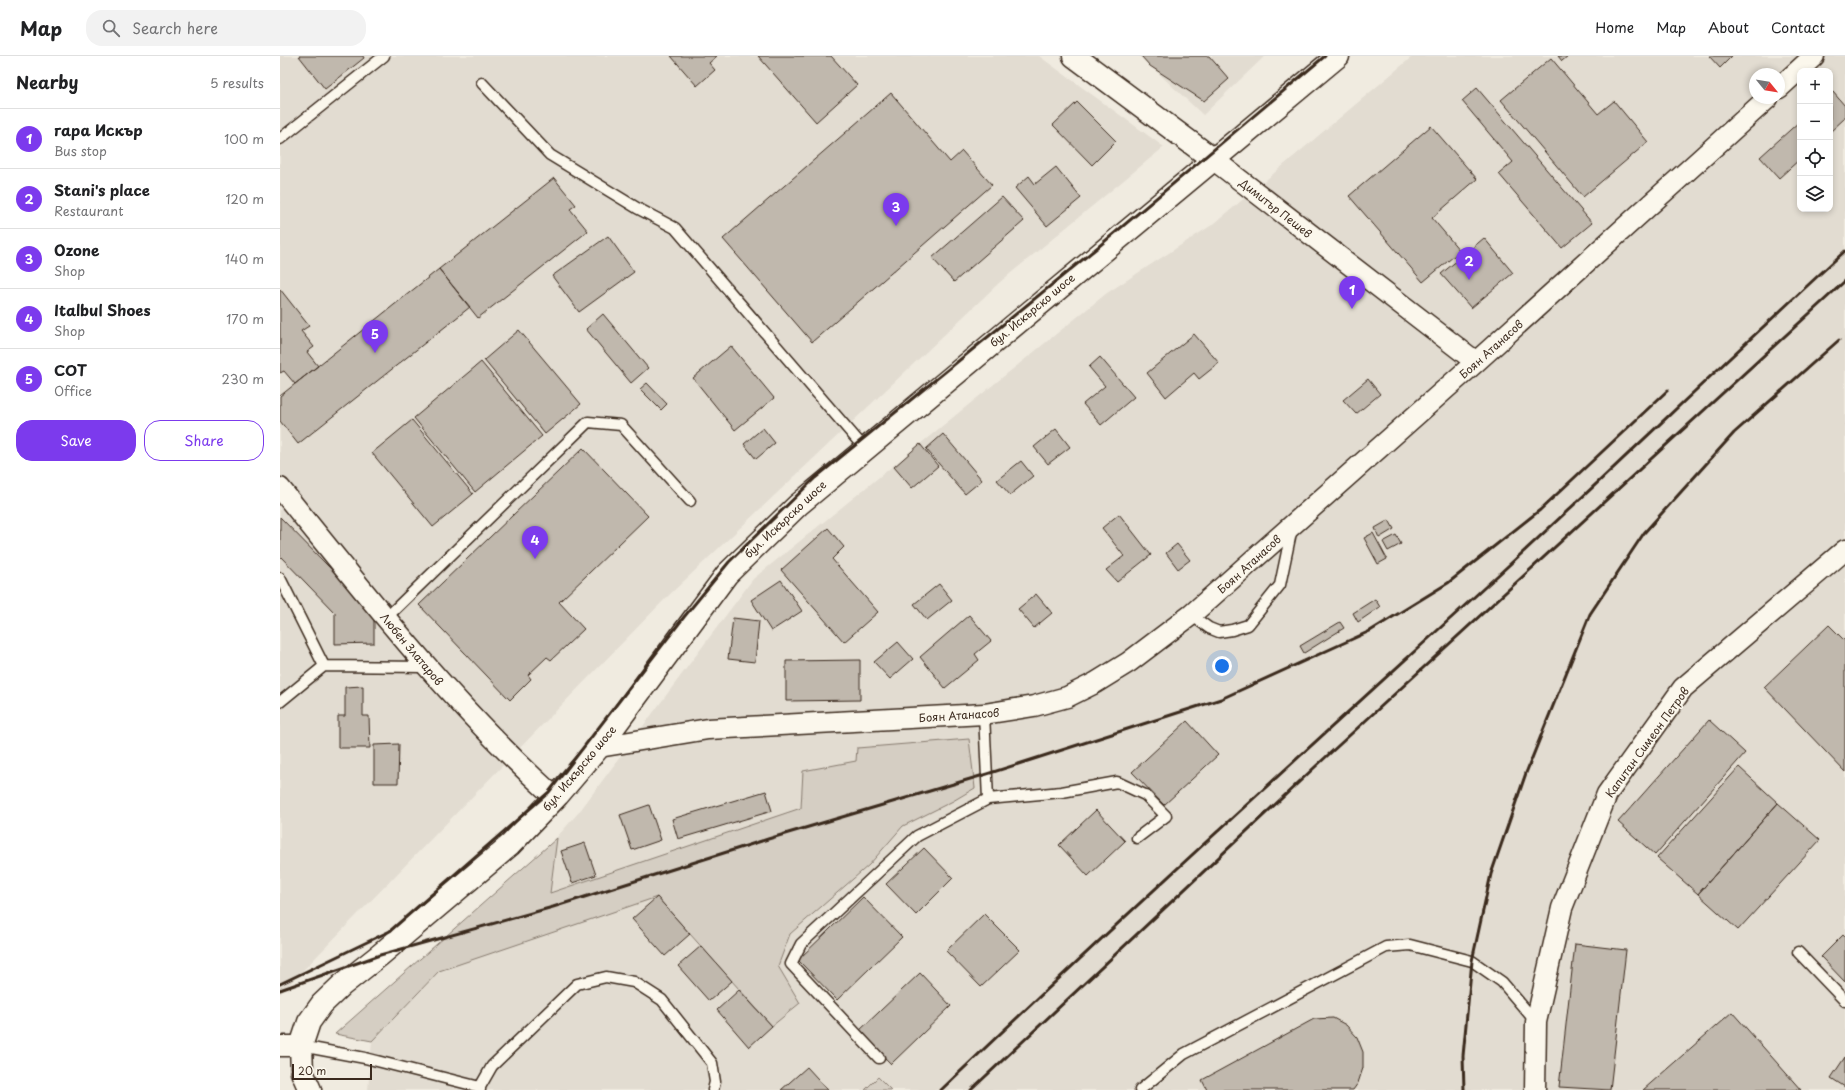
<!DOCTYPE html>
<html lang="en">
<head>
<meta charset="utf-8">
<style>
  :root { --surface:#fff; --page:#f2f2f2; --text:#202124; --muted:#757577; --line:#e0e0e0; --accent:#7c3aed }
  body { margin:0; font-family:"Playpen Sans",sans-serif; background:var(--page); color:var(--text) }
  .controls { position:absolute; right:12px; top:12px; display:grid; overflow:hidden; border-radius:8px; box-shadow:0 2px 6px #0003 }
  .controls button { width:36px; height:36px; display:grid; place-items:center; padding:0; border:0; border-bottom:1px solid var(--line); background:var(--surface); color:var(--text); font:20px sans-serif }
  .compass { position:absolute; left:1469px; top:12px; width:36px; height:36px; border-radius:50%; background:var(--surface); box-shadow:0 2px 6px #0003; rotate:120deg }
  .scale { position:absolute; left:12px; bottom:10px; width:80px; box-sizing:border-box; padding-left:4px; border:2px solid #3b2a1e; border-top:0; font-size:11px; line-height:14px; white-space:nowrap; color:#3b2a1e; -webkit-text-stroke:3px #fbf7ec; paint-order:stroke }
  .you { position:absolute; left:942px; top:610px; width:14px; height:14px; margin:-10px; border:3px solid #fff; border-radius:50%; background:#1a73e8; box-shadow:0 0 0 6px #1a73e833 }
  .badge { display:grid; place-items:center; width:26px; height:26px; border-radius:50%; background:var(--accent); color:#fff; font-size:13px; font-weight:700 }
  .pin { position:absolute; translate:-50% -33px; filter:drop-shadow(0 1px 2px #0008) }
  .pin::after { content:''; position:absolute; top:21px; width:14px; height:12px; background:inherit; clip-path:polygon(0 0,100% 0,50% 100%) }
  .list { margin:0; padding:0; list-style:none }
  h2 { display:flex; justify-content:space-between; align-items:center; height:52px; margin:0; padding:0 16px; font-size:17px }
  h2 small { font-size:13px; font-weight:400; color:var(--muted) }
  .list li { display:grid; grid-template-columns:26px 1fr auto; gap:12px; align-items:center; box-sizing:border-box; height:60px; padding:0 16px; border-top:1px solid var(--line) }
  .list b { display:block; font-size:15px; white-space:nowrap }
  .list p { margin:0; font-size:13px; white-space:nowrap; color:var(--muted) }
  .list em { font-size:13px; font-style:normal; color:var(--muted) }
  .actions { display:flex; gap:8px; padding:12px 16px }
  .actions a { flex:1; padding:9px 0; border:1px solid var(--accent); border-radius:16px; text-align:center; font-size:14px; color:var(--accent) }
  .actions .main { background:var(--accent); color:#fff }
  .icon { flex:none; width:22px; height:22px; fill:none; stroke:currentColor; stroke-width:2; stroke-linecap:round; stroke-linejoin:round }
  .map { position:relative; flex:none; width:1565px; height:1034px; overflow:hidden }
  header { display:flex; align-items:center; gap:24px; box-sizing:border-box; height:56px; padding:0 20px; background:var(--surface); border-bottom:1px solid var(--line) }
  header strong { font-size:19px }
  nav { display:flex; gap:22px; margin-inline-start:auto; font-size:14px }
  .search { width:280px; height:36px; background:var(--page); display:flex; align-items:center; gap:10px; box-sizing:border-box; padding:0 14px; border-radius:16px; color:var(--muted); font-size:15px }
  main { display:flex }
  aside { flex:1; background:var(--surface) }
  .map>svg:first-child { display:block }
</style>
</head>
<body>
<header>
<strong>Map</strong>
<div class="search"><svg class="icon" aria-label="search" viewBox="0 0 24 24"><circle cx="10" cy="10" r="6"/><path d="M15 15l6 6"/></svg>Search here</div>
<nav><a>Home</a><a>Map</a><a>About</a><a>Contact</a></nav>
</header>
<main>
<aside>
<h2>Nearby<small>5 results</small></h2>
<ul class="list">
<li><span class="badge">1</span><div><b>гара Искър</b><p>Bus stop</p></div><em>100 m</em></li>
<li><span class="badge">2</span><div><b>Stani's place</b><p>Restaurant</p></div><em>120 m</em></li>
<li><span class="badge">3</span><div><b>Ozone</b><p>Shop</p></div><em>140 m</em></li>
<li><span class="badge">4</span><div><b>Italbul Shoes</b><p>Shop</p></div><em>170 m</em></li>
<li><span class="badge">5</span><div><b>СОТ</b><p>Office</p></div><em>230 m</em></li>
</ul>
<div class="actions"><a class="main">Save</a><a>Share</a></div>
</aside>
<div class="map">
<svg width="1565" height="1034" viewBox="0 0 1565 1034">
  <rect width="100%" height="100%" fill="#f0ebe0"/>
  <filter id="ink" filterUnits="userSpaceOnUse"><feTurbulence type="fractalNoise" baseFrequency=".025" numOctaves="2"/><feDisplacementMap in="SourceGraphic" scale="8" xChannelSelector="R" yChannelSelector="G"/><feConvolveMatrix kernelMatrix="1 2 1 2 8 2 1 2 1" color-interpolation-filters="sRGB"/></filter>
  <g filter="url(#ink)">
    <path fill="#e2dcd1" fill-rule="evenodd" d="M0 0H759L884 91 720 226 386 542 0 938Z
      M860 0H985L923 59Z
      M1133 0H1565V1034H611L598 1022 585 1034H88L92 985 159 915 299 756 473 523 827 237 935 167ZM1520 15H1550V153H1520ZM1475 18H1499V42H1475Z"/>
    <path fill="#d5cec3" stroke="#887c70" d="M689 683 695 732 673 745 623 770 589 809 510 878 498 910 520 947 492 970 377 841 159 915 92 985 55 978 277 782 270 837 521 752 523 715 576 705 577 692Z
      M598 1021 611 1034H585Z"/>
    <path fill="#c0b8ad" stroke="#3b2a1e" d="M19 0H83L84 2 45 33Z
      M391 0H437L429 7 435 14 417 30Z
      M478 0H551L577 29 536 66Z
      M861 0H929L949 23 924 45 870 10Z
      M1278 0H1288L1282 5Z
      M1429 0H1452L1440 12Z
      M1271 2 1318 58 1334 45 1368 86 1303 141 1221 44Z
      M1197 32 1312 167 1282 192 1219 118 1233 106 1182 45Z
      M1553 36 1565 50V62L1550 76V38Z
      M611 37 670 106 682 95 712 129 532 286 443 183Z
      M797 46 836 85 812 109 773 69Z
      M1520 65V103L1499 122 1480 101Z
      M1151 70 1197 123 1152 162 1180 195 1143 226 1069 140Z
      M776 111 801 142 767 170 735 132 749 120 755 128Z
      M274 122 296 149 290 153 308 175 198 262 159 213Z
      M722 141 744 165 674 226 652 202Z
      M328 180 354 216 299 256 272 220Z
      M1204 182 1233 217 1191 252 1161 218Z
      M159 213 190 251 18 388 0 365V340Z
      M0 233 29 270 21 275 34 291 27 296 38 310 15 328 4 315 0 317Z
      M323 258 368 312 351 327 306 273Z
      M239 274 301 348 265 378 204 304Z
      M914 278 939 307 919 323 914 317 886 341 867 317Z
      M451 290 494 342 455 374 413 322Z
      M820 301 854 341 821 369 803 348 825 330 809 311Z
      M201 306 262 380 195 436 134 362Z
      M1088 323 1100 338 1076 358 1063 344Z
      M367 327 387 348 381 354 360 333Z
      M132 364 193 438 153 471 92 397Z
      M483 372 495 387 476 403 464 388Z
      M776 373 790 391 768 408 754 391Z
      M663 378 702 424 685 438 646 393Z
      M640 388 658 410 632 432 614 411Z
      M303 392 368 460 279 546 304 573 271 604 267 601 248 619 251 623 230 644 139 549Z
      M741 405 753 420 730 439 717 424Z
      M839 458 871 499 837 526 826 514 844 500 822 472Z
      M0 461 94 557V587L55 588V557L0 500Z
      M1109 464 1114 473 1099 482 1095 472Z
      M548 472 564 491 552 503 598 556 564 586 501 514Z
      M1093 477 1107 503 1098 508 1084 482Z
      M1116 479 1121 488 1108 495 1103 486Z
      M897 488 910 504 898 513 886 497Z
      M501 524 522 555 491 575 471 544Z
      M659 528 672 544 647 564 634 548Z
      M756 538 772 557 754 572 738 553Z
      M1095 543 1100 551 1078 566 1073 557Z
      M689 559 711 585 695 598 699 604 665 632 640 601Z
      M453 562 479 565 475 606 448 603Z
      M1060 566 1064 572 1024 597 1020 590Z
      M1549 569 1565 585V716L1484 631Z
      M618 586 633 603 610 623 594 606Z
      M580 604V644L506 645V605Z
      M83 630V660H89L90 692H58V660H65V631Z
      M1429 664 1465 697 1375 799 1338 766Z
      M907 665 938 699 884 749 852 716Z
      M119 688 118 727H94V689Z
      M1459 711 1498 747 1418 838 1377 802Z
      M486 735 492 755 398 783 392 763Z
      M1498 747 1540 784 1458 874 1418 838Z
      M369 749 381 784 352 794 340 759Z
      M816 754 845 785 808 820 779 789Z
      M305 787 316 819 292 827 281 795Z
      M644 792 673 822 636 859 606 828Z
      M377 841 410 878 385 900 352 863Z
      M583 841 622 881 557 944 518 904Z
      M704 858 740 894 701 931 666 895Z
      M1563 879 1565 881V926L1541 901Z
      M1295 888 1346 894 1330 1034 1279 1031Z
      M421 890 452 925 429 945 398 910Z
      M640 917 671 950 611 1008 579 975Z
      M459 934 492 970 469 991 437 954Z
      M1452 956 1521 1034H1363Z
      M1053 962 1066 969 1077 981 1083 996V1012L1078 1027 1073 1034H927L922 1024 1034 963Z
      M1565 1001V1031L1551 1022Z
      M527 1011 548 1034H501Z"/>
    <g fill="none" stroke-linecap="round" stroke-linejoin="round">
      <defs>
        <path id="lane" d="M202 27 270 99 357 152 395 172 585 393
          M0 83 104 0
          M0 522 44 610
          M911 559 929 572 939 576 952 574 968 569 1000 529 1012 472
          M106 562 308 366 341 369 410 445
          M0 646 44 610 146 611
          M704 658 708 743
          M1518 896 1565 945
          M21 990 85 1002 200 1031
          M599 1002 511 908 521 888 637 780 708 743 782 736 837 726 865 739 886 760 857 782
          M200 1034V1031L212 1010 297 928 326 921 354 926 382 944 432 1007 435 1026 433 1034
          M860 1034 904 998 1106 891 1130 889 1192 905 1222 926 1256 966"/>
        <path id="street" d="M1499 32 1534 0
          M934 104 1196 306
          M0 432C85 537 168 644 269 736L278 739
          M319 691 428 673 704 658 754 650 787 641 815 627 849 606 911 559 1196 306 1488 42
          M0 990H21
          M1255 1034 1256 966 1282 852 1327 738 1403 632 1565 494"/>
        <path id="secondary" d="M794 0 934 104
          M30 1034 22 1016 21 990 29 966 42 948 62 929 100 899 230 789 278 739 319 691 447 518 518 449 1058 0"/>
      </defs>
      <use href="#lane" stroke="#3b2a1e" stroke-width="13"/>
      <use href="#street" stroke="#3b2a1e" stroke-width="23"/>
      <use href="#secondary" stroke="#3b2a1e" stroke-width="25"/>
      <use href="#lane" stroke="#fbf7ec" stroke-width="10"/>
      <use href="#street" stroke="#fbf7ec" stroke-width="20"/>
      <use href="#secondary" stroke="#fbf7ec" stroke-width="22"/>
      <path stroke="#3b2a1e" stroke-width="3" d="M0 928 110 875 269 736 404 561 449 506 535 422 818 191 1045 0
        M0 934 100 899 273 851 488 783 707 718 941 643 1090 575 1168 527 1260 454 1388 334
        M661 1034C843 860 1030 691 1216 521 1334 413 1448 302 1565 195
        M691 1034 1035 711 1565 225
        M1184 1034 1183 1000 1192 905 1211 818 1246 717 1310 558 1364 477 1454 377 1559 284"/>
    </g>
  </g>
  <g text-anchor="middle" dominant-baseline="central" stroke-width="3.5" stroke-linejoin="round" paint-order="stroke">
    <g font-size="11" fill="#3b2a1e" stroke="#fbf7ec">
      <text transform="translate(996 152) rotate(38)">Димитър Пешев</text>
      <text transform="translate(752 254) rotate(-40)">бул. Искърско шосе</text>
      <text transform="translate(1211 293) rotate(-42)">Боян Атанасов</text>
      <text transform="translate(505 463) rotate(-43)">бул. Искърско шосе</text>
      <text transform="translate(969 508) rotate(-42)">Боян Атанасов</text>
      <text transform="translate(132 593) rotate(50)">Любен Златаров</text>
      <text transform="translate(679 659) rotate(-4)">Боян Атанасов</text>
      <text transform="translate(1367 686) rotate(-54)">Капитан Симеон Петров</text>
      <text transform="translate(299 712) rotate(-50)">бул. Искърско шосе</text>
    </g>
  </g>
</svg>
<div class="controls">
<button>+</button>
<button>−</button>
<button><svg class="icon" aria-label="locate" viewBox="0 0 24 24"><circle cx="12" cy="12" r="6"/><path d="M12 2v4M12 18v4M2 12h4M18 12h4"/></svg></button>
<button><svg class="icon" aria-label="layers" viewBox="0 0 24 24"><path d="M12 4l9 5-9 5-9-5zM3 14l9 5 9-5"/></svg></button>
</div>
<svg class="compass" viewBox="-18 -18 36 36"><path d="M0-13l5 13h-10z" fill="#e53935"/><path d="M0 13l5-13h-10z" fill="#757577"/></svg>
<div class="scale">20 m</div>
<div class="you"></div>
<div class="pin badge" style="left:1072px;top:253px">1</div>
<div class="pin badge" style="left:1189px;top:224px">2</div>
<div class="pin badge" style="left:616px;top:170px">3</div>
<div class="pin badge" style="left:255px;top:503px">4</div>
<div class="pin badge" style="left:95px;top:297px">5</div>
</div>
</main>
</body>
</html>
